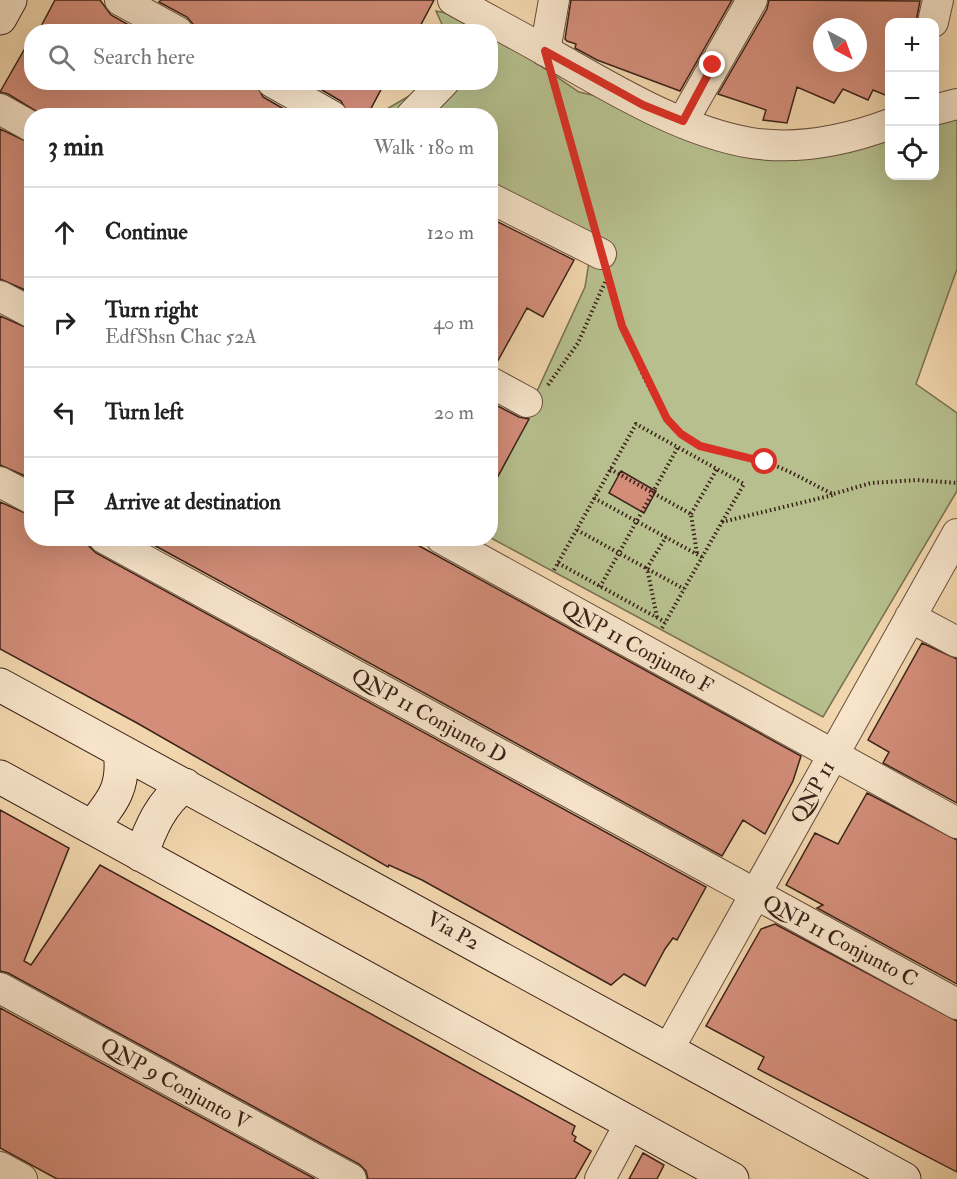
<!DOCTYPE html>
<html lang="en">
<head>
<meta charset="utf-8">
<style>
  :root { --surface:#fff; --page:#f2f2f2; --text:#222; --muted:#767676; --line:#e0e0e0 }
  body { margin:0; font-family:"IM FELL Double Pica",serif; background:var(--page); color:var(--text) }
  .controls { position:absolute; right:18px; top:18px; display:grid; overflow:hidden; border-radius:12px; box-shadow:0 6px 24px #0002 }
  .controls button { width:54px; height:54px; display:grid; place-items:center; padding:0; border:0; border-bottom:2px solid var(--line); background:var(--surface); color:var(--text); font:30px sans-serif }
  .compass { position:absolute; left:813px; top:18px; width:54px; height:54px; border-radius:50%; background:var(--surface); box-shadow:0 6px 24px #0002; rotate:139deg }
  .stop { position:absolute; width:18px; height:18px; margin:-14px; border:4px solid #d93025; border-radius:50%; background:#fff }
  .stop.end { background:#d93025; border-color:#fff; box-shadow:0 2px 6px #0008 }
  .list { margin:0; padding:0; list-style:none }
  h2 { display:flex; justify-content:space-between; align-items:center; height:78px; margin:0; padding:0 24px; font-size:26px }
  h2 small { font-size:20px; font-weight:400; color:var(--muted) }
  .list li { display:grid; grid-template-columns:39px 1fr auto; gap:18px; align-items:center; box-sizing:border-box; height:90px; padding:0 24px; border-top:2px solid var(--line) }
  .list b { display:block; font-size:22px; white-space:nowrap }
  .list p { margin:0; font-size:20px; white-space:nowrap; color:var(--muted) }
  .list em { font-size:20px; font-style:normal; color:var(--muted) }
  .icon { flex:none; width:33px; height:33px; fill:none; stroke:currentColor; stroke-width:2; stroke-linecap:round; stroke-linejoin:round }
  .map { position:relative; flex:none; width:957px; height:1179px; overflow:hidden }
  .search { position:absolute; background:var(--surface); box-shadow:0 6px 24px #0002; left:24px; top:24px; width:474px; height:66px; display:flex; align-items:center; gap:15px; box-sizing:border-box; padding:0 21px; border-radius:24px; color:var(--muted); font-size:22px }
  .panel { position:absolute; background:var(--surface); box-shadow:0 6px 24px #0002; left:24px; top:108px; width:474px; height:438px; border-radius:24px }
  .map>svg:first-child { display:block }
</style>
</head>
<body>
<div class="map">
<svg width="957" height="1179" viewBox="0 0 957 1179">
  <rect width="100%" height="100%" fill="#f2d6ad"/>
  <filter id="stains"><feTurbulence type="fractalNoise" baseFrequency=".00333" numOctaves="4"/><feColorMatrix values="0 0 0 0 .2 0 0 0 0 .09 0 0 0 0 .02 0 0 0 .5 -.17"/></filter>
  <radialGradient id="worn" r=".72"><stop offset=".6" stop-color="#630" stop-opacity="0"/><stop offset="1" stop-color="#630" stop-opacity=".3"/></radialGradient>
  <path fill="#b6bf8d" stroke="#787052" stroke-width="1.5" d="M436 11 470 18 490 31H445Z
    M491 32 579 92 788 140 889 118 890 176H934L935 108 957 103V269L916 384 957 413V491L823 717 491 538V491L585 287 593 237 491 182 490 116H375L421 89 427 83 490 82Z"/>
  <path fill="#d38d79" stroke="#3b2218" stroke-width="1.5" fill-rule="evenodd" d="M55 0H100L111 15 141 32H38Z
    M161 0H434L417 32H195L193 24 187 17 159 2Z
    M571 0H732L680 91 597 60 575 48 576 44 567 41 565 39Z
    M769 0 920 1 916 22H890V97L873 90 868 100 843 89 834 103 797 87 787 123 763 120 766 110 718 94 767 9ZM822 27H858V63H822Z
    M32 36V82H255L263 97 296 116H44L8 94 0 92Z
    M308 82H385L367 116H349L341 101Z
    M0 129 32 144V293L0 279Z
    M490 218 574 260 543 317 527 308 495 366 490 365Z
    M0 316 32 330V479L0 465Z
    M490 402 519 417 529 419 490 491Z
    M621 471 656 491 644 513 609 493Z
    M0 502 32 516V538H87L89 546 96 553 706 887 677 940 673 938 665 949 645 986 624 974 611 985 422 880 389 865 388 867 137 723 0 649Z
    M141 538H405L801 756 793 781 765 834 743 820 722 856Z
    M922 643 957 659V803L883 763 889 752 868 740Z
    M867 793 957 840V984L817 908 823 905 786 885 815 833 838 844Z
    M0 810 69 848 24 961 31 965 100 865 575 1126 572 1134 576 1137 574 1141 591 1151 575 1179H368L366 1171 359 1164 8 973 0 971Z
    M775 924 957 1021V1172L758 1069 764 1057 706 1026 761 929Z
    M0 1008 315 1179H57L0 1148Z
    M643 1153 664 1165 657 1179H629Z"/>
  <g fill="none" stroke-linecap="round" stroke-linejoin="round">
    <defs>
      <path id="street" d="M120 0 178 32
        M453 0C489 20 525 39 560 59 618 92 685 132 751 143 797 150 847 140 890 124
        M933 22 938 0
        M545 51 554 0
        M272 82 332 116
        M0 109 32 127
        M934 110 957 104
        M411 116 444 82
        M683 121 752 0
        M490 198 601 254
        M0 296 32 313
        M490 382 527 402
        M0 482 32 499
        M104 538 957 1004
        M441 538 957 823
        M910 617 957 642
        M0 988 351 1179
        M668 1050 957 534
        M0 1167 22 1179
        M600 1179 630 1123"/>
      <path id="secondary" d="M0 18 10 0
        M0 685 904 1179
        M0 777 732 1179
        M92 827C114 800 125 786 120 751
        M141 855C151 827 161 803 185 785"/>
    </defs>
    <use href="#street" stroke="#694f3d" stroke-width="32"/>
    <use href="#secondary" stroke="#3b2218" stroke-width="35"/>
    <path stroke="#3b2218" stroke-width="4" stroke-dasharray="1.5 3" stroke-linecap="butt" d="M556 91 593 219
      M609 279C623 328 652 423 701 446 721 455 742 456 763 462 787 468 811 484 833 494L871 483 917 480 957 483
      M548 385 578 343 605 282
      M610 469 691 514 697 554
      M594 498 702 557
      M691 514 717 469
      M577 530 684 589
      M558 563 665 622
      M554 570 636 424 744 484 722 522
      M600 587 678 447
      M657 617 647 568 666 537
      M662 628 722 522 833 495"/>
    <use href="#street" stroke="#f7e4ca" stroke-width="30"/>
    <use href="#secondary" stroke="#f7e4ca" stroke-width="33"/>
  </g>
  <g fill="none" stroke-linecap="round" stroke-linejoin="round">
    <path stroke="#d93025" stroke-width="8" d="M713 65 683 121 643 105 545 51 622 326 667 419 681 434 700 446 765 462"/>
  </g>
  <g text-anchor="middle" dominant-baseline="central" stroke-width="4.5" stroke-linejoin="round" paint-order="stroke">
    <g font-size="21" fill="#3b2218" stroke="#f7e4ca">
      <text transform="translate(637 647) rotate(29)">QNP 11 Conjunto F</text>
      <text transform="translate(429 716) rotate(29)">QNP 11 Conjunto D</text>
      <text transform="translate(813 792) rotate(-61)">QNP 11</text>
      <text transform="translate(453 931) rotate(29)">Via P2</text>
      <text transform="translate(840 941) rotate(28)">QNP 11 Conjunto C</text>
      <text transform="translate(175 1084) rotate(29)">QNP 9 Conjunto V</text>
    </g>
  </g>
  <rect width="100%" height="100%" filter="url(#stains)"/>
  <rect width="100%" height="100%" fill="url(#worn)"/>
</svg>
<div class="controls">
<button>+</button>
<button>−</button>
<button><svg class="icon" aria-label="locate" viewBox="0 0 24 24"><circle cx="12" cy="12" r="6"/><path d="M12 2v4M12 18v4M2 12h4M18 12h4"/></svg></button>
</div>
<svg class="compass" viewBox="-18 -18 36 36"><path d="M0-13l5 13h-10z" fill="#e53935"/><path d="M0 13l5-13h-10z" fill="#767676"/></svg>
<div class="stop" style="left:765px;top:462px"></div>
<div class="stop end" style="left:713px;top:65px"></div>
<div class="search"><svg class="icon" aria-label="search" viewBox="0 0 24 24"><circle cx="10" cy="10" r="6"/><path d="M15 15l6 6"/></svg>Search here</div>
<section class="panel">
<h2>3 min<small>Walk · 180 m</small></h2>
<ul class="list">
<li><svg class="icon" aria-label="ahead" viewBox="0 0 24 24"><path d="M12 20V5M6 11l6-6 6 6"/></svg><div><b>Continue</b></div><em>120 m</em></li>
<li><svg class="icon" aria-label="right" viewBox="0 0 24 24"><path d="M7 20v-9h11M14 6l5 5-5 5"/></svg><div><b>Turn right</b><p>EdfShsn Chac 52A</p></div><em>40 m</em></li>
<li><svg class="icon" aria-label="left" viewBox="0 0 24 24"><path d="M17 20v-9H6M10 6l-5 5 5 5"/></svg><div><b>Turn left</b></div><em>20 m</em></li>
<li><svg class="icon" aria-label="arrive" viewBox="0 0 24 24"><path d="M6 21V4h12l-3 4 3 4H6"/></svg><div><b>Arrive at destination</b></div></li>
</ul>
</section>
</div>
</body>
</html>
